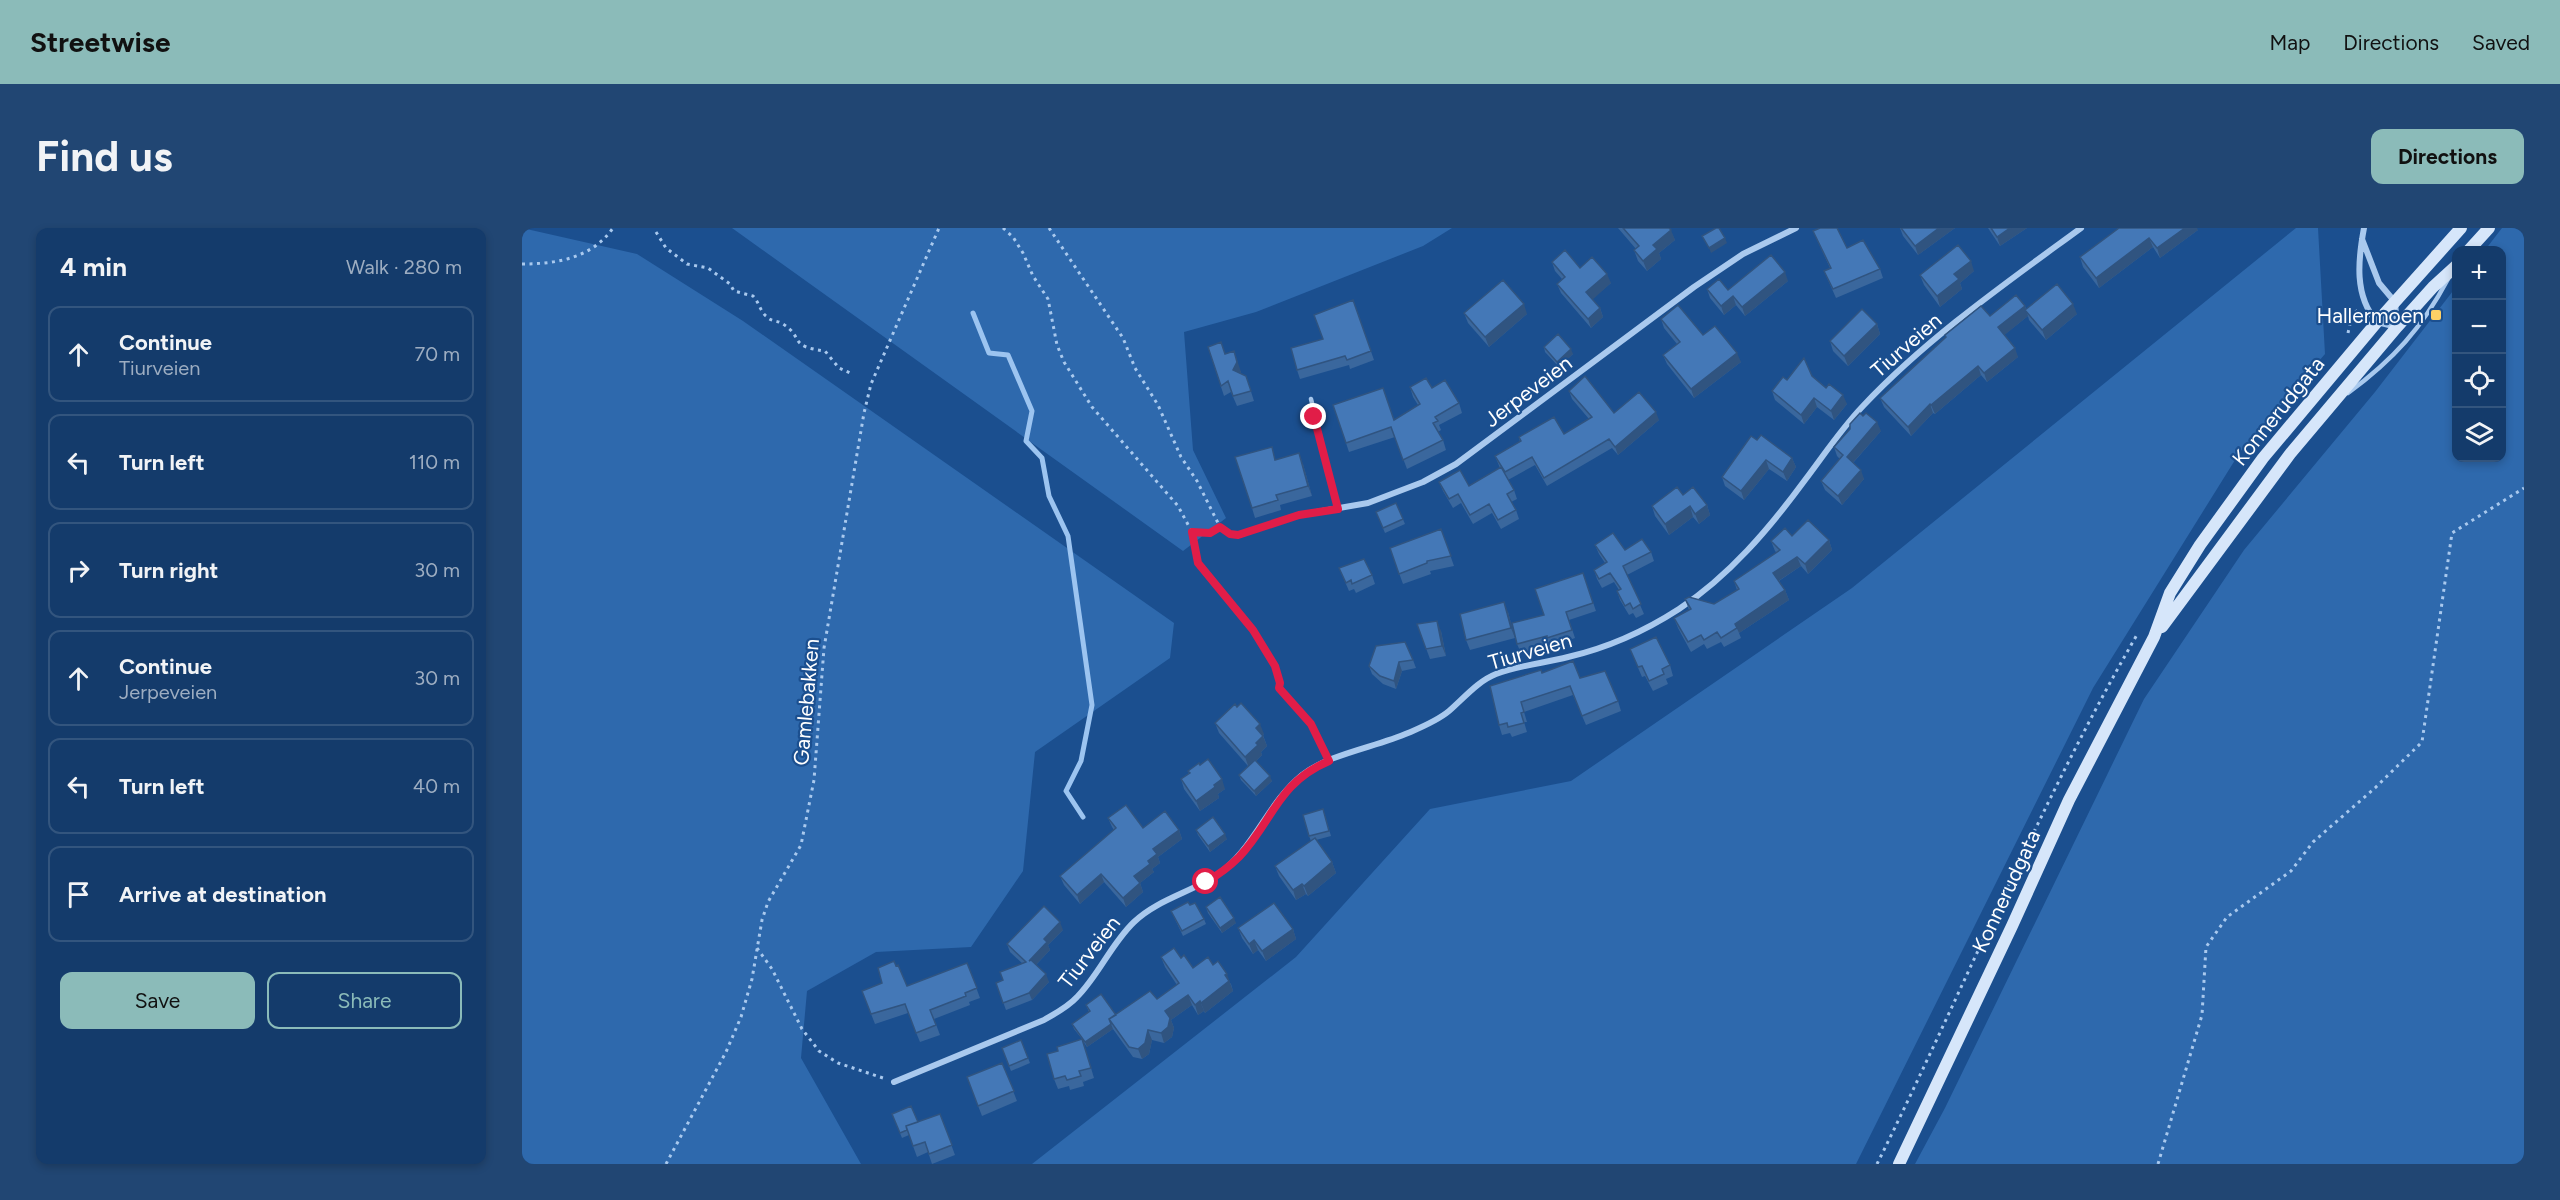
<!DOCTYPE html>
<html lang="en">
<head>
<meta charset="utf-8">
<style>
  :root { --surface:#143b6b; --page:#214673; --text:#f1f3f6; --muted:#9dadc1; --line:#33557e; --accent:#8bbbb9 }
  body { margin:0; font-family:Figtree,sans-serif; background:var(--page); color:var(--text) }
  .controls { position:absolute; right:18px; top:18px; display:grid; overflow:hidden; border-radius:12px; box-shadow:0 3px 9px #0003 }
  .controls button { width:54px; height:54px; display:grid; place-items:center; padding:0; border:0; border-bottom:2px solid var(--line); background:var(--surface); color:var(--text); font:30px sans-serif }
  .stop { position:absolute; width:18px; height:18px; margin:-14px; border:4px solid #e11d48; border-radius:50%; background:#fff }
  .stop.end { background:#e11d48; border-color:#fff; box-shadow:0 2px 6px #0008 }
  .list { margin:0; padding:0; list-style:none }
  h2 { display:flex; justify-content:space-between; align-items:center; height:78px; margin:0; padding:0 24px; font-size:26px }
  h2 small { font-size:20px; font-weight:400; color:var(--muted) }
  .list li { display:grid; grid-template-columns:39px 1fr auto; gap:18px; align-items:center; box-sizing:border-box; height:96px; margin:0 12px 12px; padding:0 12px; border:2px solid var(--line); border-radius:12px }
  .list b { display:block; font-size:22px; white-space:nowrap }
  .list p { margin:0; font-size:20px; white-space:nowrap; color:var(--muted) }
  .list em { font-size:20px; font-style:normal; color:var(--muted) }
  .actions { display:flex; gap:12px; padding:18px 24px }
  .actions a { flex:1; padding:14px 0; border:2px solid var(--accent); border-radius:12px; text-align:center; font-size:21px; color:var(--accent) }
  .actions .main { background:var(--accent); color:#111 }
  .icon { flex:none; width:33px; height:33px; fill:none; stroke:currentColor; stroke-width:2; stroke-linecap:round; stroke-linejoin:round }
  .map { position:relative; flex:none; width:2002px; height:936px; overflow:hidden; border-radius:12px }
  header { display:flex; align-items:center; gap:36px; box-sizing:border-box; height:84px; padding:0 30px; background:var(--accent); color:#111 }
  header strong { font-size:28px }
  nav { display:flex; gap:33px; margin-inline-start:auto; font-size:21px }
  .intro { display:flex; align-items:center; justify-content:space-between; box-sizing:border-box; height:144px; padding:0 36px }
  h1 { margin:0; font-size:42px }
  .button { padding:15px 27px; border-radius:12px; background:var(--accent); color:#111; font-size:21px; font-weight:700 }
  main { display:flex; gap:36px; padding:0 36px }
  aside { flex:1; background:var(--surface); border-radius:12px; box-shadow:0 3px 9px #0003 }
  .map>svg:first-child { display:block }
</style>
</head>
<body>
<header>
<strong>Streetwise</strong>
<nav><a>Map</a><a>Directions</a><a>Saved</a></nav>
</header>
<div class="intro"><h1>Find us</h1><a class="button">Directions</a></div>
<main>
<aside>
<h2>4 min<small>Walk · 280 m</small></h2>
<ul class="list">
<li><svg class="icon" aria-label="ahead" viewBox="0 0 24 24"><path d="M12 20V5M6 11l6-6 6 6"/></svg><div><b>Continue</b><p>Tiurveien</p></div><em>70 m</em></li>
<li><svg class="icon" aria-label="left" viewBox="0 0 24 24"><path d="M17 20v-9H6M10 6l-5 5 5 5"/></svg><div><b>Turn left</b></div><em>110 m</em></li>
<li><svg class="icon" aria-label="right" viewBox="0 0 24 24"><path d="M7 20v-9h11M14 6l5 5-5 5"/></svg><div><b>Turn right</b></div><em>30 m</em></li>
<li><svg class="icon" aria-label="ahead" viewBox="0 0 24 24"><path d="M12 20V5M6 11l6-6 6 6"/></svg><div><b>Continue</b><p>Jerpeveien</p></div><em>30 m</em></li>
<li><svg class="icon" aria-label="left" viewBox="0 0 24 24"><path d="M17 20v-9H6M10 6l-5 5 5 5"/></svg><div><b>Turn left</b></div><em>40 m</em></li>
<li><svg class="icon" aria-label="arrive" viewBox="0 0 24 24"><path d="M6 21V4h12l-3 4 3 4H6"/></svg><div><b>Arrive at destination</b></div></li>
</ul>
<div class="actions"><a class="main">Save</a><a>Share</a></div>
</aside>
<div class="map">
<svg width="2002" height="936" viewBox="0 0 2002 936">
  <rect width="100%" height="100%" fill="#1b4f8f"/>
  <path fill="#2e69ad" d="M0 0 115 26 221 93 652 395 648 430 513 524 501 643 449 719 354 724 285 763 279 830 339 936H0Z
    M210 0H930L901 18 734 84 662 104 671 222 704 290 661 323Z
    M1774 0H1796L1803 126 1718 224 1571 460 1334 936H510L774 729 908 581 1049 553 1330 360Z
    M1980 0H2002V936H1393L1423 880 1622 471 1722 322 1853 164 1934 59V230H1980V22H1963Z"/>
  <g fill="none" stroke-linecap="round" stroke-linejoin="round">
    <path stroke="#9cc4f0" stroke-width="5" d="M451 85 467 125 486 127 510 183 504 213 520 230 527 268 546 308 570 477 559 533 544 563 561 589"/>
    <path stroke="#a9c9ee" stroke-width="3" stroke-dasharray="3 4.5" stroke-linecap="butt" d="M481 0 491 9 501 25 511 48 526 71 535 117 542 134 570 179 656 278 670 304 676 335 731 402 753 438 758 455 757 461 789 496 802 524
      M527 0 601 110 613 140 636 177 659 229 675 253 698 299 708 306 716 307 723 305
      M134 4 144 20 165 36 186 40 208 56 212 63 231 68C237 74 238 83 244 88 249 94 255 92 261 96 283 110 265 118 303 123L317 140 328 145
      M0 36C35 36 70 30 91 0
      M1826 105 1830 87 1836 82
      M671 304 688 305 698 299
      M235 720 250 741 280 801 297 823 316 835 361 850
      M144 936 204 824 219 789 230 751 240 692 246 674 279 617 292 552 302 420 342 185 349 156 417 0
      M1355 936C1443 759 1517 576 1616 405
      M1636 936 1680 787 1684 719 1705 689 1769 643 1791 614 1853 560 1900 514 1930 305 2002 260"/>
    <path stroke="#a9c9ee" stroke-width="4.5" d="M1826 165C1871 132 1900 100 1926 51
      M789 171 816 281"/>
    <path stroke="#a9c9ee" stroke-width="6" d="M1840 11 1857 55 1873 74 1875 99 1855 94C1832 68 1836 32 1842 0
      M734 301 777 287 846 275 901 254 934 236 1172 59 1221 26 1274 0
      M372 854 522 792C534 785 546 779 555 769 577 747 589 716 612 694 638 669 677 663 704 640 735 613 748 573 780 547 807 526 854 519 886 505 900 499 915 493 927 483 942 470 956 453 974 446 998 437 1023 435 1046 429 1085 420 1123 403 1157 381 1207 348 1247 301 1283 252 1302 227 1319 201 1341 178 1405 110 1484 55 1559 0"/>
    <path stroke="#d6e6fa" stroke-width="12" d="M1947 22 1967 0
      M1640 399 1768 226 1875 99 1911 59 1934 38
      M1377 936 1490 698 1547 572 1632 409 1648 365 1678 317 1741 230 1855 94 1939 0"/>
  </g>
  <path fill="#3a679d" d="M1096 0H1147L1153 12 1137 25 1139 31 1125 43 1116 33 1112 22 1114 21Z
    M1378 0H1433L1396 27 1381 8Z
    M1466 0H1505L1478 18Z
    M1597 0 1676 2 1638 30 1631 19 1577 60 1561 39 1558 29Z
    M1291 3 1325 20 1358 41 1361 50 1314 70 1302 43 1308 40Z
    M1030 34 1058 40 1089 55 1070 71 1078 80 1081 89 1069 100 1039 65 1035 56 1040 51 1033 43Z
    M1452 43 1438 55 1440 61 1418 79 1402 57 1398 47Z
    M1266 53 1223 88 1214 77 1202 87 1188 70 1185 61 1206 62Z
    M831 72 852 132 828 141 827 137 778 151 775 142Z
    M1503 78 1504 81 1555 86 1524 112 1507 92 1506 88 1482 107 1496 129 1465 154 1459 147 1413 186 1411 185 1389 208 1362 179 1358 170 1424 109 1423 107 1468 88Z
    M942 85 1005 86 967 119 946 95Z
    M1139 91 1219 134 1172 170 1145 136 1141 127 1155 116 1142 100Z
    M1355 96 1358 106 1326 138 1311 123 1308 113Z
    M686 119 704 126 719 144 718 145 724 148 732 173 715 178 709 164 702 168Z
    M1022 119 1051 126 1037 139 1023 124Z
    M1290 148 1325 176 1312 192 1295 179 1282 196 1253 172 1250 163 1265 152Z
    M888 159 910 160 937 175 940 185 917 197 919 202 916 204 921 212 924 222 885 241 873 209 827 224 824 215 873 192 896 177 891 169Z
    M1047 163 1092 185 1137 192 1096 227 1090 220 1025 258 1013 237 986 252 992 262 995 271 989 274 994 282 997 291 979 301 970 285 951 296 939 275 931 280 921 263 917 254 947 258 978 240 973 228 998 214 997 209 1042 206 1067 191 1050 171Z
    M1359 203 1331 235 1342 251 1320 277 1303 262 1299 253 1318 231 1315 228 1312 219Z
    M1235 212 1270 230 1274 239 1265 253 1247 241 1222 272 1203 258 1200 249Z
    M781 236 790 268 758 277 759 282 733 290 730 280Z
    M1161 267 1185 277 1188 287 1177 296 1171 289 1147 307 1133 288 1130 278Z
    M874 275 883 296 863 305 854 284Z
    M919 301 932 338 908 343 909 346 881 356 868 320Z
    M1270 308 1307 312 1310 322 1286 346 1279 338 1257 353 1263 362 1267 372 1217 405 1219 410 1202 419 1199 414 1185 421 1182 416 1169 424 1156 400 1152 390 1167 382 1163 371 1192 376 1215 362 1212 353 1255 325 1253 323 1249 313Z
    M1073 317 1103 322 1129 324 1132 333 1105 347 1122 386 1114 390 1111 385 1107 387 1098 372 1095 363 1097 362 1092 354 1080 360 1075 351 1072 342 1083 335 1077 326Z
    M817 340 850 347 853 356 834 365 832 361 827 363Z
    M1061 345 1074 383 1047 392 1053 410 1028 419V417L999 425 995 416Z
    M986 384 993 410 948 422 944 412Z
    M895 396 919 403 924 428 908 431Z
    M1108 421 1148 437 1151 448 1144 451 1146 456 1131 463 1123 448 1120 449Z
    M891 432 894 440 880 443 874 461 861 456 850 446 847 438Z
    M1020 445 1058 450 1096 473 1099 483 1064 497 1051 467 1002 484 1005 494H1002L1005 504 990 509 988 505 980 507 977 497Z
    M693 495 742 506 741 507 745 518 739 524 740 527 734 533 750 553 734 568 719 552 717 547 726 538 697 505Z
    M666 543 703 561 696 566 697 570 678 583 662 561 659 551 667 545Z
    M801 581 809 608 794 612 810 634 814 645 786 668 784 666 774 672 757 648 753 638 789 613 787 608Z
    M586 590 621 600 657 602 660 611 636 629 638 635 630 641 632 644 618 655 621 664 604 679 582 654 558 676 542 657 538 648 592 602 590 599Z
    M674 602 705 611 688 624 676 607Z
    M668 677 682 691 684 696 661 708 649 683Z
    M684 679 714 695 700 705 686 685Z
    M716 700 771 701 774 711 744 733 736 722 731 726 720 710Z
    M541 702 526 717 528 722 514 737 527 754 510 772 484 782 474 755 481 752 501 736 488 724 485 716Z
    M639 729 659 730 671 740 691 737 709 756 711 763 683 785 682 783 676 787 670 777 649 792 652 800 650 809 642 815 630 812 627 826 620 831 611 829 591 801 565 819 561 813 572 850 561 854 562 858 548 862 547 858 536 861 532 851 536 823 560 811 552 801 550 796 567 784 564 777 594 787 635 771 655 757 643 739Z
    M445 735 458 770 447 774 448 777 412 791 418 807 398 814 386 785 353 796 340 763 360 755 385 758Z
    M499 812 508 835 489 843 480 820Z
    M480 835 495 873 460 888 445 849Z
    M370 886 396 894 418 886 433 927 410 936 406 924 395 929 387 907 380 910Z"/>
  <path fill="#305480" d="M1417 0H1433L1396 27 1393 18Z
    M1488 0H1505L1478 18 1475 9Z
    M1663 0H1675L1676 2 1638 30 1635 20Z
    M1149 2 1153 12 1137 25 1139 31 1125 43 1121 33 1131 17Z
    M1203 10 1205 15 1189 25 1187 20Z
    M1627 10 1631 19 1577 60 1574 50Z
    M1449 33 1452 43 1438 55 1440 61 1418 79 1415 68 1432 46Z
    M1263 44 1266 53 1223 88 1220 79Z
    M1085 46 1089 55 1068 74 1064 64Z
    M1211 68 1214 77 1202 87 1199 78Z
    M1002 76 1005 86 967 119 963 109Z
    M1551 76 1555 86 1524 112 1520 102Z
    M1503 78 1506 88 1480 109 1476 99Z
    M1078 80 1081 89 1069 100 1066 91Z
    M1355 96 1358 106 1326 138 1322 128Z
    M1493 120 1496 129 1465 154 1462 145Z
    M1049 121 1051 126 1037 139 1035 134Z
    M712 123 719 144 715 152 711 142Z
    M1215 125 1219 134 1172 170 1169 161Z
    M1456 138 1459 147 1413 186 1409 177Z
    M1321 167 1325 176 1312 192 1309 183Z
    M1292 170 1295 179 1282 196 1279 187Z
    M1408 176 1411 185 1389 208 1386 199Z
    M1134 184 1137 192 1096 227 1093 219Z
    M1355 194 1359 203 1328 238 1325 229Z
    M777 225 781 236 790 268 786 258Z
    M1270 230 1274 239 1265 253 1261 244Z
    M1244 232 1247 241 1222 272 1219 263Z
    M1339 242 1342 251 1320 277 1316 268Z
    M1185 277 1188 287 1177 296 1173 286Z
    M1168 278 1171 289 1147 307 1143 296Z
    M1307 312 1310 322 1286 346 1283 336Z
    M1275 329 1279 338 1255 354 1251 345Z
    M1263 362 1267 372 1217 405 1213 396Z
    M982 374 986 384 993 410 989 400Z
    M915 393 919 403 924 428 920 418Z
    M877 434 880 443 874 461 872 453Z
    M738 496 742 506 737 510 734 500Z
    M741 508 745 518 739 524 740 527 727 540 723 529 734 515Z
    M748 548 750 553 734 568 732 563Z
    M700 551 703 561 696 566 697 570 678 583 674 573 692 557Z
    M657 602 660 611 636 629 638 635 630 641 632 644 618 655 621 664 604 679 601 670 612 648 631 621Z
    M703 606 705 611 688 624 686 618Z
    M810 634 814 645 786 668 782 658Z
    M579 646 582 654 558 676 555 667Z
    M780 656 784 666 774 672 771 662Z
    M712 690 714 695 700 705 698 700Z
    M538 694 541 702 526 717 528 722 510 741 507 733 522 711Z
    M771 701 774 711 744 733 740 723Z
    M732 712 736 722 731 726 727 716Z
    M524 746 527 754 510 772 507 765Z
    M705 746 711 763 683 785 679 775Z
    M666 767 670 777 649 792 652 800 650 809 642 815 639 805 643 783Z
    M678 773 682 783 676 787 673 777Z
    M589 796 591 801 565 819 563 814Z
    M626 802 630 812 627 826 620 831 616 821Z"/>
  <path fill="#4478b7" stroke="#305480" stroke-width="1.5" d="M1101 0H1147L1149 2 1131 17 1135 21 1121 33 1112 22 1117 18Z
    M1194 0H1197L1203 10 1187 20 1180 8Z
    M1298 0H1315L1325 20 1341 12 1358 41 1311 61 1302 43 1309 40 1291 3Z
    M1379 0H1417L1393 18Z
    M1469 0H1488L1475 9Z
    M1597 0H1663L1635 20 1627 10 1574 50 1558 29Z
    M1436 17 1449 33 1432 46 1437 51 1415 68 1398 47Z
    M1043 22 1058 40 1070 29 1085 46 1064 64 1078 80 1066 91 1035 56 1043 49 1030 34Z
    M1249 27 1263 44 1220 79 1211 68 1199 78 1185 61 1197 51 1206 62Z
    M981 52 1002 76 963 109 942 85Z
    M1535 56 1551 76 1520 102 1503 82Z
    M1494 67 1503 78 1476 99 1493 120 1462 145 1456 138 1409 177 1408 176 1386 199 1358 170 1424 109 1423 107 1459 78 1468 88Z
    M831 72 849 123 825 132 823 128 775 142 769 120 801 111 792 87Z
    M1156 77 1181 107 1193 98 1215 125 1169 161 1141 127 1158 114 1139 91Z
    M1340 81 1355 96 1322 128 1308 113Z
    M1036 106 1049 121 1035 134 1022 119Z
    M699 114 703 126 712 123 715 134 711 142 724 148 729 163 711 168 706 153 699 158 686 119Z
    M1282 130 1290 148 1304 160 1307 156 1321 167 1309 183 1292 170 1279 187 1250 163 1261 149 1265 152Z
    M1063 148 1092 185 1117 164 1134 184 1093 219 1087 211 1022 250 1010 229 983 244 973 228 999 213 997 209 1032 189 1042 206 1070 189 1047 163Z
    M904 150 910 160 923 152 937 175 913 189 916 193 911 195 921 212 881 232 869 199 824 215 811 177 861 160 872 192 898 176 888 159Z
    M1338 185 1341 188 1344 185 1355 194 1325 229 1339 242 1316 268 1299 253 1321 227 1312 219 1328 201V196Z
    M1239 207 1270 230 1261 244 1244 232 1219 263 1200 249 1229 208 1235 212Z
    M750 219 753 232 777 225 786 258 754 267 756 272 730 280 713 229Z
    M979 239 992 262 985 266 994 282 976 292 967 276 948 287 936 266 927 271 917 254 938 242 947 258Z
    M1155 259 1161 267 1171 259 1185 277 1173 286 1168 278 1143 296 1130 278Z
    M874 275 881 291 861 300 854 284Z
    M1286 292 1307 312 1283 336 1275 329 1251 345 1263 362 1213 396 1215 400 1199 410 1195 404 1182 412 1179 407 1166 414 1152 390 1169 381 1163 371 1167 369 1192 376 1217 361 1212 353 1258 322 1249 313 1263 300 1270 308Z
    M919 301 929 328 905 333V335L877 346 868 320Z
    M1091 305 1103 322 1120 311 1129 324 1101 338 1119 376 1111 381 1108 375 1103 378 1095 363 1099 361 1088 345 1077 351 1072 342 1085 334 1073 317Z
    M842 331 850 347 830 356 829 352 824 355 817 340Z
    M1061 345 1071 375 1044 384 1050 402 1025 410V408L995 416 990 395 1022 387 1013 361Z
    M982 374 989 400 944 412 938 386Z
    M915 393 920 418 904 421 895 396Z
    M1134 409 1148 437 1140 441 1142 446 1127 453 1120 438 1116 439 1108 421Z
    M883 414 891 432 877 434 872 453 858 448 847 438 854 418Z
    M1051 433 1058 450 1083 443 1096 473 1060 488 1048 458 999 474 1002 484 999 485 1002 495 986 499 985 495 977 497 968 458 1019 442 1020 445Z
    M719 475 738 496 734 500 741 508 734 515 736 517 723 529 693 495 713 476 715 479Z
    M686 531 700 551 692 557 693 559 674 573 659 551 668 545 666 543 677 535 678 537Z
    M733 532 748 548 732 563 717 547Z
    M604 577 621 600 643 583 657 602 631 621 635 626 626 633 628 636 612 648 618 655 601 670 579 646 555 667 538 648 594 600 586 590Z
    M801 581 807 603 787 608 781 587Z
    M691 589 703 606 686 618 674 602Z
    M793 610 810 634 782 658 780 656 771 662 753 638Z
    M698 669 712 690 698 700 684 679Z
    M666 674 668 677 673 675 682 691 660 703 649 683Z
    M752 675 771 701 740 723 732 712 727 716 716 700Z
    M522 678 538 694 522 711 525 714 507 733 509 732 524 746 507 765 481 775 474 755 481 752 478 744 504 734 485 716Z
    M652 720 659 730 662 727 671 740 686 729 691 737 696 733 705 746 703 747 707 753 679 775 678 773 673 777 666 767 643 783 648 790 646 799 639 805 626 802 623 815 616 821 607 819 587 791 628 763 635 771 657 755 639 729Z
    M372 733 374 738 376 737 385 758 445 735 455 760 443 765 444 768 408 782 414 797 394 805 383 776 349 786 340 763 360 755 356 740Z
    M579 766 594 787 587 791 589 796 563 814 550 796 568 783 564 777Z
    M560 811 569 840 557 843 559 848 545 852 543 848 532 851 525 826 536 823 535 819Z
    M499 812 506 830 487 838 480 820Z
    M480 835 492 863 456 878 445 849Z
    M389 878 396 894 384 898 385 902 378 905 370 886Z
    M418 886 430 917 407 926 403 914 391 918 384 898Z"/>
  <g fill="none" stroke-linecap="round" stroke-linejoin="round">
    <path stroke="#e11d48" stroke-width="8" d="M684 654C696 647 707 639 717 629 751 593 755 555 807 533L789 496 757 460 758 455 753 438 731 402 676 335 670 304 688 305 698 299 708 306 716 307 777 287 816 281 792 189"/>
  </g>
  <rect fill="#ffd166" stroke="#1b4f8f" stroke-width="2" x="1908" y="81" width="12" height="12" rx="3"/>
  <g text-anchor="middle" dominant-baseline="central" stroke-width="4.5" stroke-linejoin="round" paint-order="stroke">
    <g font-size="21" fill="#fff" stroke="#1b4f8f" text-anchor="end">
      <text x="1902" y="87">Hallermoen</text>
    </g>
    <g font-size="21" fill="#fff" stroke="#1b4f8f">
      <text transform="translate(1384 117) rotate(-41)">Tiurveien</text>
      <text transform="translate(1006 163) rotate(-37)">Jerpeveien</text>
      <text transform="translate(1756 183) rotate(-51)">Konnerudgata</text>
      <text transform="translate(1008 423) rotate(-16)">Tiurveien</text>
      <text transform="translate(284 474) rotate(-85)">Gamlebakken</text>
      <text transform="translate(1484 663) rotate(-65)">Konnerudgata</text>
      <text transform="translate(567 724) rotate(-52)">Tiurveien</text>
    </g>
  </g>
</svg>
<div class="controls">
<button>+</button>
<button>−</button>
<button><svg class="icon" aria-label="locate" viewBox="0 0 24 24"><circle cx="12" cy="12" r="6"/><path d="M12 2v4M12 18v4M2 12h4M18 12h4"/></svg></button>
<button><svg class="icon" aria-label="layers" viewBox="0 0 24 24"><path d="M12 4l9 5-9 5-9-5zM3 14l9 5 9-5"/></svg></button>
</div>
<div class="stop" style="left:684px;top:654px"></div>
<div class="stop end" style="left:792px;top:189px"></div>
</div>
</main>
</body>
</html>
